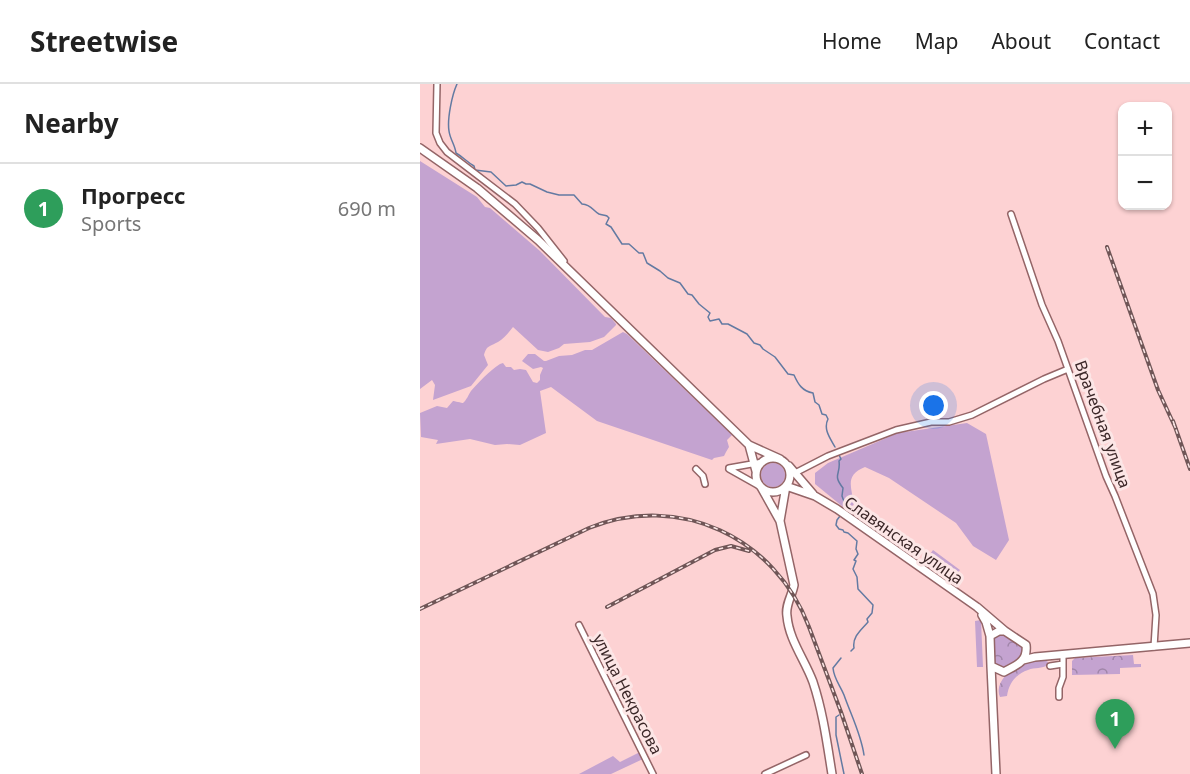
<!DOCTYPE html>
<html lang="en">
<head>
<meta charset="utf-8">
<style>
  :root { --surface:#fff; --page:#f6f6f6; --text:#222; --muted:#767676; --line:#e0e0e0; --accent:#b45309 }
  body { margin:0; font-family:"Noto Sans",sans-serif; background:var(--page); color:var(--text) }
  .controls { position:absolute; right:18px; top:18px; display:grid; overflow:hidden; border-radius:12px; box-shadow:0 2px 4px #0004 }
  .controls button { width:54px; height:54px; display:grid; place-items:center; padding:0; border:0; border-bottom:2px solid var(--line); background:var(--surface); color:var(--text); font:30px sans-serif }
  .you { position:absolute; left:514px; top:322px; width:21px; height:21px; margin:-15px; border:4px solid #fff; border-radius:50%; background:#1a73e8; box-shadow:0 0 0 9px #1a73e833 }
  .badge { display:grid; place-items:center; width:39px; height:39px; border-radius:50%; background:var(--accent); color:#fff; font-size:20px; font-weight:700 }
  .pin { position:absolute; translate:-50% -50px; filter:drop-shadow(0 2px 3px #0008) }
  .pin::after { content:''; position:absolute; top:32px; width:21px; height:18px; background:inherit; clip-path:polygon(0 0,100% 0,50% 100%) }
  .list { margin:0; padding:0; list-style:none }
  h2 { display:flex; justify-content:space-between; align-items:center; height:78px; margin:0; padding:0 24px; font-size:26px }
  h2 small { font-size:20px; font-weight:400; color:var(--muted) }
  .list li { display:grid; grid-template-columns:39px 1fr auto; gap:18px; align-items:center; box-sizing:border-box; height:90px; padding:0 24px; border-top:2px solid var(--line) }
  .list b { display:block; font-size:22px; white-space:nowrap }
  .list p { margin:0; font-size:20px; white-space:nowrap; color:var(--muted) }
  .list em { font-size:20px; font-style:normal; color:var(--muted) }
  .map { position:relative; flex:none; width:770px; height:690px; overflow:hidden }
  header { display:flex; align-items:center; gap:36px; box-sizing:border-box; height:84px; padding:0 30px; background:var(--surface); border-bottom:2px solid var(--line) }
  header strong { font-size:28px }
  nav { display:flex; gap:33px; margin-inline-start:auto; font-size:21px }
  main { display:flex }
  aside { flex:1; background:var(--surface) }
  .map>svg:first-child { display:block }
</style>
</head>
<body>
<header>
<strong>Streetwise</strong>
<nav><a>Home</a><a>Map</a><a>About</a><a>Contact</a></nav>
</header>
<main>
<aside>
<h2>Nearby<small></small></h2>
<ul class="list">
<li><span class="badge" style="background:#2e9e5b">1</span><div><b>Прогресс</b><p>Sports</p></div><em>690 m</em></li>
</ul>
</aside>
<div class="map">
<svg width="770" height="690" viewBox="0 0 770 690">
  <defs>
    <pattern id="forest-crowns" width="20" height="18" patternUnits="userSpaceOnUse" patternTransform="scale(1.5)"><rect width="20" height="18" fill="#c4a3d0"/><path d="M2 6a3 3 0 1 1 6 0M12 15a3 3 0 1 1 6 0" fill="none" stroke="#a085a9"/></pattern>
  </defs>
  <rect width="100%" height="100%" fill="#fdd2d3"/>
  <path fill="#c4a3d0" d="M0 77 57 113 65 123 70 124 120 167 185 233 191 234 196 240V241L184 253 170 258 144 260 139 264 128 268 118 266 93 243C89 248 84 255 78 258 69 263 67 261 64 271L68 281 51 302 13 316 15 301 12 296 0 305Z
    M203 248 207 250 312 351 307 356 309 363 306 368 304 372 294 374 292 376 177 337 131 303 120 307 126 349 100 361 87 360 75 361 50 355 16 360 18 356 1 353 0 329 17 322 27 324 33 317C34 317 42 319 43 319 46 317 49 310 51 307 60 297 68 288 80 280L83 279 86 283H91L94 286 100 285 106 286 113 298 117 299 120 296V291L123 284 121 283 113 285 102 277 108 270H115L124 277H126L139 272 152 271 165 266H172Z
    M547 339 566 350 589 456 576 476 553 462 536 439 469 394 445 383C425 391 431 402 434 420L428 427 395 400V389L408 379 478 349Z
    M341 391a12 12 0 1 1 24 0a12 12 0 1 1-24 0Z
    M513 466 540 486 531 498 504 479Z
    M561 536 563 583H557L555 537Z
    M220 668 223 675 191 690H159L193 672 200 678Z"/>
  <path fill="url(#forest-crowns)" d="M586 549C609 567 611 568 584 585L575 580C573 573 570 558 575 553 578 550 582 549 586 549Z
    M713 571 714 580H721V583L700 584V590L652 591V577L655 574Z
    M615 575 625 576 628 578V581C622 585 615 583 608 586 596 590 589 599 587 612L580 613C574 600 589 585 601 580 605 578 610 577 615 575Z"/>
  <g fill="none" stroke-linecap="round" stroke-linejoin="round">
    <path stroke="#637aa2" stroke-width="1.5" d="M37 0C32 11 27 35 29 47 30 55 35 61 36 69 43 73 47 78 54 82L55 86 71 88 86 102 96 101 102 98 106 100H110L127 108 139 111H154L162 120C172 121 172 126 179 130 182 131 185 131 187 132L189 134 186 140 191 143 202 160H209L219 169H223L227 179 240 187 248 194 260 199 268 210 272 211 279 220 290 229 288 233 290 237 299 235 302 240H308L327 250 334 259 340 261 343 265 355 273 368 290 374 291C378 300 382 307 393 309L395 318 399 321 402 330 406 331 408 335C403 345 410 354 415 363
      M419 371 421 375 419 377C421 391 412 390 423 404L422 412 426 423 425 426
      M420 432 417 436 416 441 419 445 423 446 424 448 428 449 437 457 436 465 438 470 434 476 436 477 433 485 437 493 438 505 453 521 452 529 447 535 448 538C441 546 432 553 434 564L431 567
      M421 574 413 584C414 595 420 601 424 611 431 631 441 650 444 671
      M419 631 416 633V651L424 690"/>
    <defs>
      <path id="minor" d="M17 0 16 49 20 59 27 68 95 120 118 144 144 177
        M591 130 622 221 638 257 686 392 695 412 733 510 736 531 734 563
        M309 384 343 378
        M276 385 283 392 285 400
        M309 385 341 403
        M375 389 408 372 476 346 511 338H529L552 331 624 295 648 285
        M159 541 233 690
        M630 582 643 580
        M639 613V604L643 593V570
        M345 690 386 671"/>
      <path id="major" d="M0 64 57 104 118 156 329 361 360 375
        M329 361 336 387
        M336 391a17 17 0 1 1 34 0a17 17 0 1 1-34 0Z
        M369 382 393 410
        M341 403 360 437 374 501C372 512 365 521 367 532 369 556 385 576 393 598 403 628 407 659 412 690
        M360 437 366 402 395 412 417 425 557 523 585 547 606 561C608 578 596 581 584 588L571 582 570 552 579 547H585
        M562 531 566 538 570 552
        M603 576 615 573 770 559
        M571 582 576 690"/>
    </defs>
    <use href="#minor" stroke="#946567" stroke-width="8"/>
    <use href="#major" stroke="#946567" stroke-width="10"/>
    <use href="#minor" stroke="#fff" stroke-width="5"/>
    <use href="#major" stroke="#fff" stroke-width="7"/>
    <defs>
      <path id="rail" d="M687 163 738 306 756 345
        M753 337 770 385
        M187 523 295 466 311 462 329 467
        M0 525 169 444C259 408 355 453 389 543L421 628 442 690"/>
    </defs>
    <use href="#rail" stroke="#705657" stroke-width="4"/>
    <use href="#rail" stroke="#fce6e6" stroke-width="1.5" stroke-dasharray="4.5" stroke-linecap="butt"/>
  </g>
  <g text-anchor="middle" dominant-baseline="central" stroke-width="6" stroke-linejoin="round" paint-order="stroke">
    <g font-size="16" fill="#3b2728" stroke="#fce6e6">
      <text transform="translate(683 340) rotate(70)">Врачебная улица</text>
      <text transform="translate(484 456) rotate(35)">Славянская улица</text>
      <text transform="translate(208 610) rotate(63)">улица Некрасова</text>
    </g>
  </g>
</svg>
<div class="controls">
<button>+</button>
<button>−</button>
</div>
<div class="you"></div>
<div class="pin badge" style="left:695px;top:665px;background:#2e9e5b">1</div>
</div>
</main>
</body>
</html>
